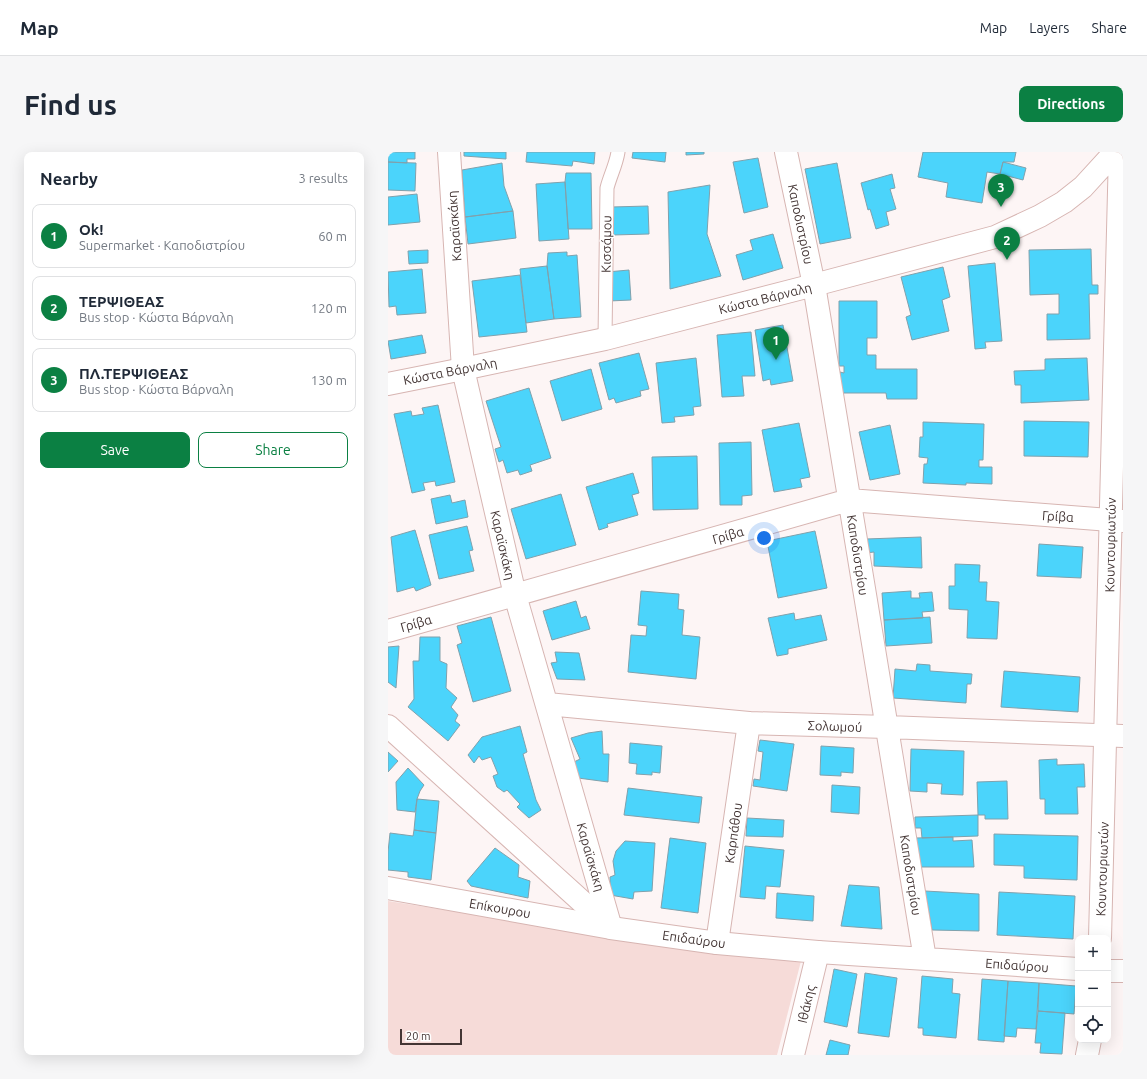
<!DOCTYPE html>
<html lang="en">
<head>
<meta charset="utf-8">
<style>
  :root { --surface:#fff; --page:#f6f6f7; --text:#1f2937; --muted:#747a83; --line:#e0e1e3; --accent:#0b8043 }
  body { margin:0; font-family:Ubuntu,sans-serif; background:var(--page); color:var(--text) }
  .controls { position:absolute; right:12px; bottom:12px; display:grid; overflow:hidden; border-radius:8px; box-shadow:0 4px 16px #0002 }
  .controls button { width:36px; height:36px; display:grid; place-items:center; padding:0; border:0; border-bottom:1px solid var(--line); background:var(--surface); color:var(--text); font:20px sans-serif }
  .scale { position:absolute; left:12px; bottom:10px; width:62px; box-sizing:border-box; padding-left:4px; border:2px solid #443635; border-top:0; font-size:11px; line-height:14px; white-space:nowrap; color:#443635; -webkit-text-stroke:3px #fff; paint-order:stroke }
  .you { position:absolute; left:376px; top:386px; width:14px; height:14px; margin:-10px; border:3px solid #fff; border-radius:50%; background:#1a73e8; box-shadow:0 0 0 6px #1a73e833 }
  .badge { display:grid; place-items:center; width:26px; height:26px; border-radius:50%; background:var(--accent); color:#fff; font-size:13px; font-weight:700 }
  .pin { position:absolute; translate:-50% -33px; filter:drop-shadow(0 1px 2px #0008) }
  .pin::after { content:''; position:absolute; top:21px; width:14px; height:12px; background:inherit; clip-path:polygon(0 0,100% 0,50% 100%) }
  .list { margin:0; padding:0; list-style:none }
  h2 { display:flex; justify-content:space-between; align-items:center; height:52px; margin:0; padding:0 16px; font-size:17px }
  h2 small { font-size:13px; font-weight:400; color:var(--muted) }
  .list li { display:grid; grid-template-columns:26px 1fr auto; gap:12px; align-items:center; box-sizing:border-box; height:64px; margin:0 8px 8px; padding:0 8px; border:1px solid var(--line); border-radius:8px }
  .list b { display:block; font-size:15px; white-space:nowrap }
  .list p { margin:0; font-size:13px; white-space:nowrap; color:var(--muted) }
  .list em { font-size:13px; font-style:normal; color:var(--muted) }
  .actions { display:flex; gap:8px; padding:12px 16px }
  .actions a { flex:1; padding:9px 0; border:1px solid var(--accent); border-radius:8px; text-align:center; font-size:14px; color:var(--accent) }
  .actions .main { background:var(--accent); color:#fff }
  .icon { flex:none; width:22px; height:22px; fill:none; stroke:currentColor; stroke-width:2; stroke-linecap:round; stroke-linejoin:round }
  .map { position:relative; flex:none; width:735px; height:903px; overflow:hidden; border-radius:8px }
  header { display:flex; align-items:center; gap:24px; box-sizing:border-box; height:56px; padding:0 20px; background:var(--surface); border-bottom:1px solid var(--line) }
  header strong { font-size:19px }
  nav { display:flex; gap:22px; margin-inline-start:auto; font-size:14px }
  .intro { display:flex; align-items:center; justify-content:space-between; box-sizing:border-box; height:96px; padding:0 24px }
  h1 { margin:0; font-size:28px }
  .button { padding:10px 18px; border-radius:8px; background:var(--accent); color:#fff; font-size:14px; font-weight:700 }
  main { display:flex; gap:24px; padding:0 24px }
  aside { flex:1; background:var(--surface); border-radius:8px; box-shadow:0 4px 16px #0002 }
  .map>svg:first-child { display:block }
</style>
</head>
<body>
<header>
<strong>Map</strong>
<nav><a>Map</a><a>Layers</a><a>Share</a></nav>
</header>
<div class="intro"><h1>Find us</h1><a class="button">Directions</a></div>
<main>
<aside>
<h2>Nearby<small>3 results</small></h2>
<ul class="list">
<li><span class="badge">1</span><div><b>Ok!</b><p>Supermarket · Καποδιστρίου</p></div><em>60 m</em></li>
<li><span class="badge">2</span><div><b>ΤΕΡΨΙΘΕΑΣ</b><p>Bus stop · Κώστα Βάρναλη</p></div><em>120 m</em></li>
<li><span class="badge">3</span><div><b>ΠΛ.ΤΕΡΨΙΘΕΑΣ</b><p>Bus stop · Κώστα Βάρναλη</p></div><em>130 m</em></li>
</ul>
<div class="actions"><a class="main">Save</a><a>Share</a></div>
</aside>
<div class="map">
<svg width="735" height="903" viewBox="0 0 735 903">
  <rect width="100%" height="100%" fill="#fdf5f5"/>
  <path fill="#f6dbd8" d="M0 749 329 801 413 809 389 903H0Z"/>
  <path fill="#4bd4fb" stroke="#80a1ac" d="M0 0H27V7H19V11L0 10Z
    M76 0H118V7L76 4Z
    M139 0H207L206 12 185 9 184 14 138 10Z
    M245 0H278L277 10 244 6Z
    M298 0H316V2L298 3Z
    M535 0H628L626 10H615L612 22 599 20 594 51 558 45 560 31 530 25Z
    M370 6 380 55 356 61 345 10Z
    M0 10 28 11 27 39 0 38Z
    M615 10 638 16 635 28 612 22Z
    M114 11 116 34 125 59 77 65 74 18Z
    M449 11 463 86 432 92 417 17Z
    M178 21H203L204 77H180L177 30Z
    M504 22 507 36 502 37 508 57 498 60 501 73 488 77 482 57 480 58 473 31Z
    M177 30 181 87 151 89 148 32Z
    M322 33 319 82 333 124 282 137 280 40Z
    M29 42 32 70 0 73V45Z
    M260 54 261 82 225 83 223 55Z
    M125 59 128 86 80 92 77 65Z
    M385 82 395 116 355 128 348 103 365 98 362 88Z
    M703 97 704 133H710V142H701L702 187 659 188V162H671V142L642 143 641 98Z
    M40 98V111L21 112 20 99Z
    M179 100V104L189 103 193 165 166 167 159 114 160 101Z
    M607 111 614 189 597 190 598 196 587 197 580 114Z
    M159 114 166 167 138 171 132 117Z
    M555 115 562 145 554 148 561 179 524 188 518 165 523 163 513 125Z
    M34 117 38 161 9 163 8 154 1 155 0 120Z
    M241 118 243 148 221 149 219 120Z
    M132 123 139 180 91 185 84 129Z
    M451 149H489V186H479V203H488V217H529V247H499L498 241H452V220L456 221V214H451Z
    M395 173 405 229 383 233 382 227 375 229 367 178Z
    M363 180 367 224H354L356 244 334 245 329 183Z
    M34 183 38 201 3 207 0 189Z
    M251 201 261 237 252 239 253 244 228 251 226 246 221 248 211 211Z
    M308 206 313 254 305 255 306 263 286 265 287 270 274 271 268 211Z
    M699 206 701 248 633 251V233H627L626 219 657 218V207Z
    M203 217 214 257 174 269 162 229Z
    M141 236 163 306 142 313 144 319 132 323 130 318 119 321 115 308 111 310 107 297 113 295 98 249Z
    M50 253 67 330 48 334 47 329 35 331 37 338 24 341 6 262 23 259 24 264 36 262 34 256Z
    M636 269 701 270 700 305 636 304Z
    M535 270 596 272 595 308H591V315H604V332L578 331V333L535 331 536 312H539L540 306 531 305 532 285H535Z
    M411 271 422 325 412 327 414 335 386 340 374 278Z
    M502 273 512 322 482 328 471 280Z
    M363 290 364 343 354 344V353H332L331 291Z
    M309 304 310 357 265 358 264 305Z
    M245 321 251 341 244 343 250 363 219 372 220 375 211 378 198 335Z
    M173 342 188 393 138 407 123 357Z
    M62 343 64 351 77 348 80 365 48 372 43 347Z
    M79 374 85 398 81 399 86 419 51 427 41 383Z
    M27 378 43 433 28 439 26 435 9 440 3 385Z
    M427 379 439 436 390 446 379 389Z
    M533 385 534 416 486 414V400L478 401V387Z
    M651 392 695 395 693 426 649 424Z
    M567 412 592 413 591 430H599L598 449 611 450 609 487 579 486 580 458 561 457V434H567Z
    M253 439 291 442 290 457 296 458 294 483 312 485 308 527 240 520 243 483 258 484 259 474 250 473Z
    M523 439V446H532L531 441 544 440 546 459 534 460 535 466 496 468 494 441Z
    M188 449 193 466 198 464 202 477 164 488 155 459Z
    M406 461 407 468 433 463 439 488 400 497V502L389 504 380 466Z
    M103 465 123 539 85 550 69 493 74 491 69 474Z
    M542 465 544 491 498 494 496 468Z
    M32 485H52V509L59 512 58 536 69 546 63 555 70 563 67 569 72 573 60 589 20 555 26 547 25 509H31Z
    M11 494 8 536 0 530V495Z
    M167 500 191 501 197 528 169 527 163 511 169 510Z
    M529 512 542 513V519L584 522 583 532H579L578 551 505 546 507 517 528 519Z
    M616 519 692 525 690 560 613 555Z
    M132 574 139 600 135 602 148 648 153 658 141 666 129 655 132 652 119 638 116 640 109 635 105 624 110 622 103 605 94 608 91 604 86 611 80 603 94 585Z
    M214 579 215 602H221L220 630 190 626 186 610 192 607 183 586 200 581Z
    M372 588 406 592 399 639 365 634 366 627 372 628 375 600 370 599Z
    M242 591 274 594 272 621 264 620V623L248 622 249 612 241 611Z
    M433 594 466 596 465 621 453 620V624L432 623Z
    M523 597 576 599 575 643 553 642 554 632 539 631V640L522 639Z
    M0 600 10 609 0 620Z
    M669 607V613L696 612 697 635H689L690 662H657V647H652L651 608Z
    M20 616 36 633 32 639 29 647 27 660 9 658 8 630Z
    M619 629 620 667H597V663H590L589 630Z
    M444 633 472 635 471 662 443 660Z
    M240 636 314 645 311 671 236 663Z
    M29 647 51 649 48 681 26 678Z
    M590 663V684L534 686 533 676H527V665Z
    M359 666 396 668 395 685 358 684Z
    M26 678 48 681 43 728 20 725V720L0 718V700L2 681 25 684Z
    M606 682 690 684 689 728 636 726V714L606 713Z
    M565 685V689L584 688 586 715H527V686Z
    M282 686 318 691 310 761 273 756Z
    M237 689 267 691 264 739 246 740 245 747 222 743V725L227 723 225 709 228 699Z
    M357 694 396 698 392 735 378 734 377 747 352 745Z
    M107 696 131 713 130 725 142 729 140 746 83 734 79 729Z
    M461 733 491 735 494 777 453 774Z
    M537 739 591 742V779L544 778Z
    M611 740 687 744 685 787 609 783Z
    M389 741 426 744 425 769 388 766Z
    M446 817 469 822 459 875 436 870Z
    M477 821 509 826 501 885 470 881Z
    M534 824 565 827 564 841 572 842 568 886 535 883V876H530Z
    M594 827 620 829 616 890 590 888Z
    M620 829 651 831 648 877 629 876 628 885 616 884Z
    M651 831 688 834 686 862 650 859Z
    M650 859 677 861 674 902 652 901 653 891H647Z
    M442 888 462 893 460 903H438Z"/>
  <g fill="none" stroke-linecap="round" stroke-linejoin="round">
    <defs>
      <path id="service" d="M217 187 219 36C222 24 228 13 230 0"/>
      <path id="minor" d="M398 0 426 133 537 807
        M0 479 461 348 735 369
        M159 552 361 571 499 575 735 584
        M0 736 223 776 127 443 75 217 61 0
        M329 791 361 571
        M430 800 690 817
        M720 819H735
        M699 903 702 888"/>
      <path id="tertiary" d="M0 232 75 217 217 187 426 133 607 85 652 64 676 50 695 35 727 0
        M0 574 223 776 329 791 430 800 405 903
        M712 786 732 0"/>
    </defs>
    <use href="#service" stroke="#d7b5b2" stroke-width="15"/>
    <use href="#minor" stroke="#d7b5b2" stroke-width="24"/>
    <use href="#tertiary" stroke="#d7b5b2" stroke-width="24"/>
    <use href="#service" stroke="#fff" stroke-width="13"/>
    <use href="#minor" stroke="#fff" stroke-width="22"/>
    <use href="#tertiary" stroke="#fff" stroke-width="22"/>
  </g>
  <g text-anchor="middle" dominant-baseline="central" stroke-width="3" stroke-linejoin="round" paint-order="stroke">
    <g font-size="13" fill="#443635" stroke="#fff">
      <text transform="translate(413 72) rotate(78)">Καποδιστρίου</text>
      <text transform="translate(66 74) rotate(-94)">Καραϊσκάκη</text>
      <text transform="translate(218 92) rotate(-89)">Κισσάμου</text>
      <text transform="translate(377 146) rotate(-14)">Κώστα Βάρναλη</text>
      <text transform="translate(62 219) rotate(-11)">Κώστα Βάρναλη</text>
      <text transform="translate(670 364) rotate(4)">Γρίβα</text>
      <text transform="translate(340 383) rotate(-16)">Γρίβα</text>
      <text transform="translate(115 393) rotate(77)">Καραϊσκάκη</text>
      <text transform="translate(722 393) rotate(-89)">Κουντουριωτών</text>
      <text transform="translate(470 403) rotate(81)">Καποδιστρίου</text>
      <text transform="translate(28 471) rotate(-16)">Γρίβα</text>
      <text transform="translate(447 574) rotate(2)">Σολωμού</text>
      <text transform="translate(345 681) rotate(-82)">Καρπάθου</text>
      <text transform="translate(203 705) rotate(74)">Καραϊσκάκη</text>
      <text transform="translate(714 717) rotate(-88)">Κουντουριωτών</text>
      <text transform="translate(523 723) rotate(81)">Καποδιστρίου</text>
      <text transform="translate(112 756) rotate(10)">Επίκουρου</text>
      <text transform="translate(306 787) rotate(8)">Επιδαύρου</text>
      <text transform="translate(629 813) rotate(4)">Επιδαύρου</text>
      <text transform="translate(418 852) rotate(-77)">Ιθάκης</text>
    </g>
  </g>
</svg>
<div class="controls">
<button>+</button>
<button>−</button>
<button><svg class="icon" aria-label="locate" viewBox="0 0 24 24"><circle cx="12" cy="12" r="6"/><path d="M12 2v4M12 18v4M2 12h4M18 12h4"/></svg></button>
</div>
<div class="scale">20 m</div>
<div class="you"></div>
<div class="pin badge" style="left:388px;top:208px">1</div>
<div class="pin badge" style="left:619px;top:108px">2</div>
<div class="pin badge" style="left:613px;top:55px">3</div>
</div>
</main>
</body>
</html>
